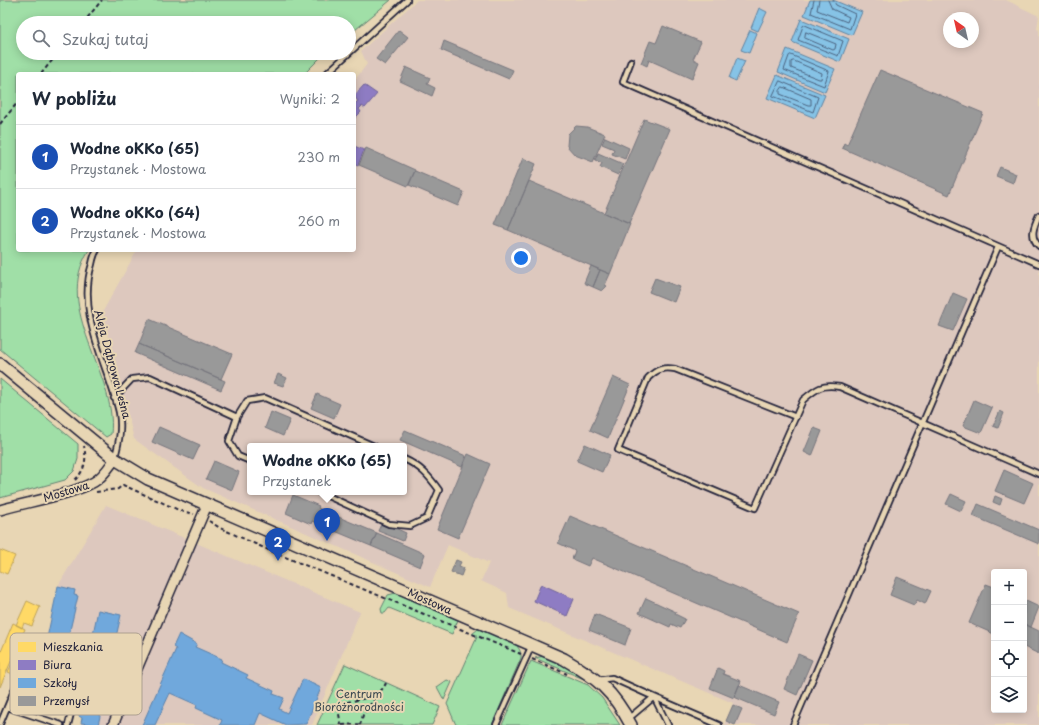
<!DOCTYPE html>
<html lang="pl">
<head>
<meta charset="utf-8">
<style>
  :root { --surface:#fff; --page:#f6f6f7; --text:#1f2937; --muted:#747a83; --line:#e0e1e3; --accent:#111827 }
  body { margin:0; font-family:"Playpen Sans",sans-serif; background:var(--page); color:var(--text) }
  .controls { position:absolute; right:12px; bottom:12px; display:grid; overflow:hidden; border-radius:4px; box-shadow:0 2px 10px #0003 }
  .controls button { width:36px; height:36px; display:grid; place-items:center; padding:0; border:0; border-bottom:1px solid var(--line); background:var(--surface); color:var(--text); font:20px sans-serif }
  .compass { position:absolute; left:943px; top:12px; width:36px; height:36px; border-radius:50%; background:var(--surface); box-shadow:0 2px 10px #0003; rotate:326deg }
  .you { position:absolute; left:521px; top:258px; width:14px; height:14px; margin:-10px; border:3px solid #fff; border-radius:50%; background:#1a73e8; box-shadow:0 0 0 6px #1a73e833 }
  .badge { display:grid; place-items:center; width:26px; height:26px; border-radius:50%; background:var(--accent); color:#fff; font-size:13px; font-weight:700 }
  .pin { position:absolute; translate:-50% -33px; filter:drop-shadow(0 1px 2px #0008) }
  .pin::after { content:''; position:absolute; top:21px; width:14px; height:12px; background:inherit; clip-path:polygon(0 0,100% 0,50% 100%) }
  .popup { position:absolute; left:247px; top:443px; width:160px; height:52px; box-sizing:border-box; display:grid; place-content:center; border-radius:4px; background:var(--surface); filter:drop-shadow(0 1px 3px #0005); font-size:13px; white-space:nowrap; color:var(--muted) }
  .popup b { font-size:15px; color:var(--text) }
  .popup::after { content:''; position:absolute; left:50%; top:100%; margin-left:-8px; border:8px solid transparent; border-top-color:var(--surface) }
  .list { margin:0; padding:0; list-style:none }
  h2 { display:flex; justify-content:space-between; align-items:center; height:52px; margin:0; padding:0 16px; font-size:17px }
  h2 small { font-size:13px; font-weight:400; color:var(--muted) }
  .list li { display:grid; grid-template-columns:26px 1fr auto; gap:12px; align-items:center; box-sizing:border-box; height:64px; padding:0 16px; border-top:1px solid var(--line) }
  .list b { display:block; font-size:15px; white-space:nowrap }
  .list p { margin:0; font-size:13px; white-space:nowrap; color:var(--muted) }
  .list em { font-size:13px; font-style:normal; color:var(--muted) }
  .icon { flex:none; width:22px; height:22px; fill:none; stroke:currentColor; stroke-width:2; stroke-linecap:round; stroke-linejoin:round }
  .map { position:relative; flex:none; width:1039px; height:725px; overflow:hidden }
  .search { position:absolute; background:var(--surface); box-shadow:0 2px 10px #0003; left:16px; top:16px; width:340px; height:44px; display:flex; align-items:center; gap:10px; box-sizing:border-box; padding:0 14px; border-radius:22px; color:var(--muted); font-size:15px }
  .panel { position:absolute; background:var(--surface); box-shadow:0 2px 10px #0003; left:16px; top:72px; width:340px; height:180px; border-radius:4px }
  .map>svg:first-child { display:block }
</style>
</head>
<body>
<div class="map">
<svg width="1039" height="725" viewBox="0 0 1039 725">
  <rect width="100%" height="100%" fill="#e8d6b4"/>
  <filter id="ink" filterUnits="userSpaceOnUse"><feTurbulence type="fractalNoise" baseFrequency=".025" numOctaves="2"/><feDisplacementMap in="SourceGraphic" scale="8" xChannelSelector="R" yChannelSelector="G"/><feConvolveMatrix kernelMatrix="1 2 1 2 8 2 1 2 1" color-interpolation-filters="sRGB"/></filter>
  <g filter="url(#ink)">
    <path fill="#ddc8be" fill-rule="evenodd" d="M417 0H1006L1039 16 1037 29 1039 30V725H724L733 703 509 608 507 593 481 581 489 563 448 545 430 587 203 488 134 439 102 313 136 252 138 250H354V81L367 64 361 51ZM949 18H973V42H949ZM250 446H404V492H250ZM994 572H1024V710H994Z
      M106 505 360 612 312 725H80L83 718 79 717 89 665 45 643 58 586Z"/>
    <path fill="#a0dfa7" stroke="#618071" d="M0 0H391L349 35V23H23V53H325L304 74H18V250H89C51 309 118 373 111 434L106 437 0 349Z
      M0 379 78 444V459L74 471 65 480 0 498Z
      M396 593 458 620 452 634 389 608 385 613H382L381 609 388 595Z
      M478 629H482C495 635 523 640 521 658L492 725H456L447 704 477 637 472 634Z
      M544 656 568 667 586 680 535 658Z
      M531 661 588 685 602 698 620 725H502Z
      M345 664 440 707 432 725H317Z
      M447 680 452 682 444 700 437 687Z"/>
    <path fill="#86c3e6" stroke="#5e83a2" d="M810 0H833L862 12 852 35 804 15Z
      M759 8 767 12 758 31 751 28Z
      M801 19 849 39 840 62 792 42Z
      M750 30 757 33 749 53 741 50Z
      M787 49 835 69 825 92 778 72Z
      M737 58 745 61 736 81 729 78Z
      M777 75 825 95 815 118 767 98Z"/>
    <path fill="#ffd966" stroke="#bda259" d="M0 550 15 556 7 574 0 571Z
      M27 601 40 607 32 626 24 623 22 628 16 625Z
      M13 623 25 629 0 687V654Z
      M23 640 30 643 15 675 8 672Z"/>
    <path fill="#8e7cc3" stroke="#6e619a" d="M364 85 377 94 365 108 362 106 359 109 361 112 354 119V105L358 101 354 96Z
      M354 146 364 150 358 165 354 163Z
      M541 584 574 599 567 616 534 601Z"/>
    <path fill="#6fa8dc" stroke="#5880ac" d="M58 586 75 590 74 595 78 596 66 647 89 653 98 610 121 615 111 659 108 658 105 669 111 670 98 725 81 723 82 718 79 716 89 665 78 663V665L43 657Z
      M179 634 197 644 195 647 222 659 221 662 248 675 246 678 274 691 273 694 284 698 279 709 287 713 303 679 321 688 306 724 286 725 260 713 255 725H220L222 720 196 708 197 705 170 693 155 725H142L176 649 173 647Z"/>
    <path fill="#999" stroke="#75757d" d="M663 26 701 42 693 59 699 62 692 79 649 60 647 66 641 63 650 41 656 43Z
      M399 30 408 37 385 65 376 59Z
      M444 41 513 70 509 79 441 50Z
      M406 67 430 78 427 84 435 88 432 96 400 81Z
      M880 70 983 113 949 195 842 148 844 143 847 145Z
      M644 119 670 129 629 224 604 213Z
      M576 126 587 127 605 134 593 162 575 155 567 146 568 134Z
      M605 137 629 148 625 159 612 154 614 149 602 144Z
      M366 148 415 170 408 186 359 165Z
      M598 153 623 164 618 175 600 167 602 163 595 160Z
      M523 158 536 164 508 230 495 225Z
      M1000 167 1016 174 1013 183 996 176Z
      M415 171 464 192 458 206 409 185Z
      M529 181 630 224 610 274 508 230Z
      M591 266 600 270 593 287 584 283Z
      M600 270 610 274 605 285 607 286 602 291 593 287Z
      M655 278 680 287 674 302 649 292Z
      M953 293 967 299 953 331 939 326Z
      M149 319 232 354 221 379 139 344Z
      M139 344 225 381 221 390 135 353Z
      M278 374 287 378 283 386 274 383Z
      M613 377 630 385 608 438 590 430Z
      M317 394 340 404 334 418 311 408Z
      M974 400 992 408 981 433 963 426Z
      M1000 411 1004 413 998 428 993 426Z
      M271 412 290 420 283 436 265 428Z
      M159 427 200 445 193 460 152 442Z
      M814 428 822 431 812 456 804 452Z
      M405 430 466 456 462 467 400 440Z
      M585 444 610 455 602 472 577 461Z
      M468 454 490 464 458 538 437 529Z
      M214 461 239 472 232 490 206 479Z
      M1004 470 1033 483 1024 503 995 491Z
      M951 494 966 501 961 511 946 504Z
      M293 495 319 506 318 508 336 516 330 529 312 521 311 524 286 513Z
      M995 496 1002 499 1000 505 993 502Z
      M978 504 1039 530V544L973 516Z
      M336 516 377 533 371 546 330 529Z
      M570 516 799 614 787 642 592 558 588 566 572 559 575 551 558 543Z
      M382 522 406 533 403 541 378 531Z
      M377 533 425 554 420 567 371 546Z
      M456 560 461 562 459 566 464 568 461 576 451 572Z
      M897 577 931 591 925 604 917 600 914 605 890 595Z
      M986 584 994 587V634L969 623Z
      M646 598 676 612 675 614 685 619 680 628 671 624 670 627 639 613Z
      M1024 600 1039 607 1031 627 1024 624Z
      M595 614 631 628 625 645 589 630Z
      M1024 624 1039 631V654L1024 647Z
      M798 654 812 660 797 695 784 689Z
      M30 668 39 672 36 680 26 676Z
      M718 668 724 671 723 674 741 681 734 698 710 688Z
      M739 685 779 702 774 714 734 697Z
      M733 705 742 709 735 725 726 721Z"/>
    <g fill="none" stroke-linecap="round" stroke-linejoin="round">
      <path stroke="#4a627f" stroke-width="1" d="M814 0 811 13 850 29 855 14 836 5 833 0
        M819 0 817 10 847 22 849 17 832 9 828 0
        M805 25 843 41 838 56 798 40 803 26Z
        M806 32 836 44 835 49 833 50 805 38Z
        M791 55 829 71 824 86 784 70 789 56Z
        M794 61 822 73 821 79H819L791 68V62Z
        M780 81 818 97 813 112 773 96Z
        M783 87 811 99V105H808L780 94V91Z"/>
      <defs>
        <path id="service" d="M349 53 407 0
          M631 61 623 82 1039 264
          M326 74 349 53
          M1039 215C1034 226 1029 237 1039 246
          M97 250C94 254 93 259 92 264 76 314 108 365 119 412 122 428 119 442 115 457
          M114 398 132 379 150 377 237 417
          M796 417 675 369C663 367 657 369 648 378L618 450 755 508 803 400C817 388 822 384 840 387L1039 474
          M250 461 238 456 229 441 237 417 247 401 265 398 374 446
          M319 492 389 524 410 526 427 518 439 490C429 476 420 466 404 459
          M26 661 51 673 80 679 68 725
          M598 680 612 678 654 697 668 725
          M7 707 61 725
          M628 719 654 697 719 725
          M0 724 33 645
          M496 725 532 645
          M793 725 998 247"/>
        <path id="minor" d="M0 510C27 502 71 495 94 482 103 477 109 467 115 459
          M113 725 207 505"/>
        <path id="tertiary" d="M0 364 115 459 148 479 564 659C597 678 613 691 631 725"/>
      </defs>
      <use href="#service" stroke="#22223b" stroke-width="8"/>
      <use href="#minor" stroke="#22223b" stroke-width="12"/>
      <use href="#tertiary" stroke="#22223b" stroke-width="14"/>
      <path stroke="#22223b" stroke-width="2" stroke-dasharray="4 3" stroke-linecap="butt" d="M83 23 102 0
        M41 74 58 53
        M0 124 18 102
        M75 480C85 470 87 460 84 446
        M96 492 118 489 123 485 181 511 194 514
        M209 521 220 528 273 552 521 654
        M532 659 567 674
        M341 725 338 709 342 704C357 698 379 700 386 683
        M342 725 360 724
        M360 725 363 715 377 695"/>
      <use href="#service" stroke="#e8d6b4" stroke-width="4.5"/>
      <use href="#minor" stroke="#e8d6b4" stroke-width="9"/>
      <use href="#tertiary" stroke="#e8d6b4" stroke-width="11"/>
    </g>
  </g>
  <g text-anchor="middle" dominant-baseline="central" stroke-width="4" stroke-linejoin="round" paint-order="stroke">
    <g font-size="11" fill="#22223b" stroke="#e8d6b4">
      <text transform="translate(113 364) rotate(75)">Aleja Dąbrowa Leśna</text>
      <text transform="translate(66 491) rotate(-17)">Mostowa</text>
      <text transform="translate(430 601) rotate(24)">Mostowa</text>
    </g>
    <g font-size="11" fill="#3b4851" stroke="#e8d6b4">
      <text x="359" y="693">Centrum<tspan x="359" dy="13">Bioróżnorodności</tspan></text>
    </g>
  </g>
  <rect x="10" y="633" width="132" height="82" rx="6" fill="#e8d6b4" stroke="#ada090" stroke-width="1"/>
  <rect x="18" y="642" width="18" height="10" fill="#ffd966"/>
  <rect x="18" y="660" width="18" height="10" fill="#8e7cc3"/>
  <rect x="18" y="678" width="18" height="10" fill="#6fa8dc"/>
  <rect x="18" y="696" width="18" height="10" fill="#999"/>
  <g font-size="11" fill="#22223b">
    <text x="43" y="651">Mieszkania</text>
    <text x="43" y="669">Biura</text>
    <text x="43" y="687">Szkoły</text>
    <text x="43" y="705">Przemysł</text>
  </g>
</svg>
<div class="controls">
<button>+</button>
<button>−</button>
<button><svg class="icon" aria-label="locate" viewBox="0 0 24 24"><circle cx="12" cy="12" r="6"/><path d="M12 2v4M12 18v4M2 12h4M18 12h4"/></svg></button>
<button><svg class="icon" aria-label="layers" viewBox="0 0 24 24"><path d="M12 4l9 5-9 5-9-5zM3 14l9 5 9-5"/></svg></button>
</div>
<svg class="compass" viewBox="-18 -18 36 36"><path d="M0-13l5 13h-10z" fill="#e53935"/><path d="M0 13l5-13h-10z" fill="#747a83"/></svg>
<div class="you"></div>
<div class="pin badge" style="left:327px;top:541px;background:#1a4fb4">1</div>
<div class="popup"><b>Wodne oKKo (65)</b>Przystanek</div>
<div class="pin badge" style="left:278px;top:561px;background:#1a4fb4">2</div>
<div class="search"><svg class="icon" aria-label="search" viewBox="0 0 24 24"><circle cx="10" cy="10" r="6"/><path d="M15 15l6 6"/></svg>Szukaj tutaj</div>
<section class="panel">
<h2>W pobliżu<small>Wyniki: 2</small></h2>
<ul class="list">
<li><span class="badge" style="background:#1a4fb4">1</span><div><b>Wodne oKKo (65)</b><p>Przystanek · Mostowa</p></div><em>230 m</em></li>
<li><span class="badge" style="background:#1a4fb4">2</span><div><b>Wodne oKKo (64)</b><p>Przystanek · Mostowa</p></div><em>260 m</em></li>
</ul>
</section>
</div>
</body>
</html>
